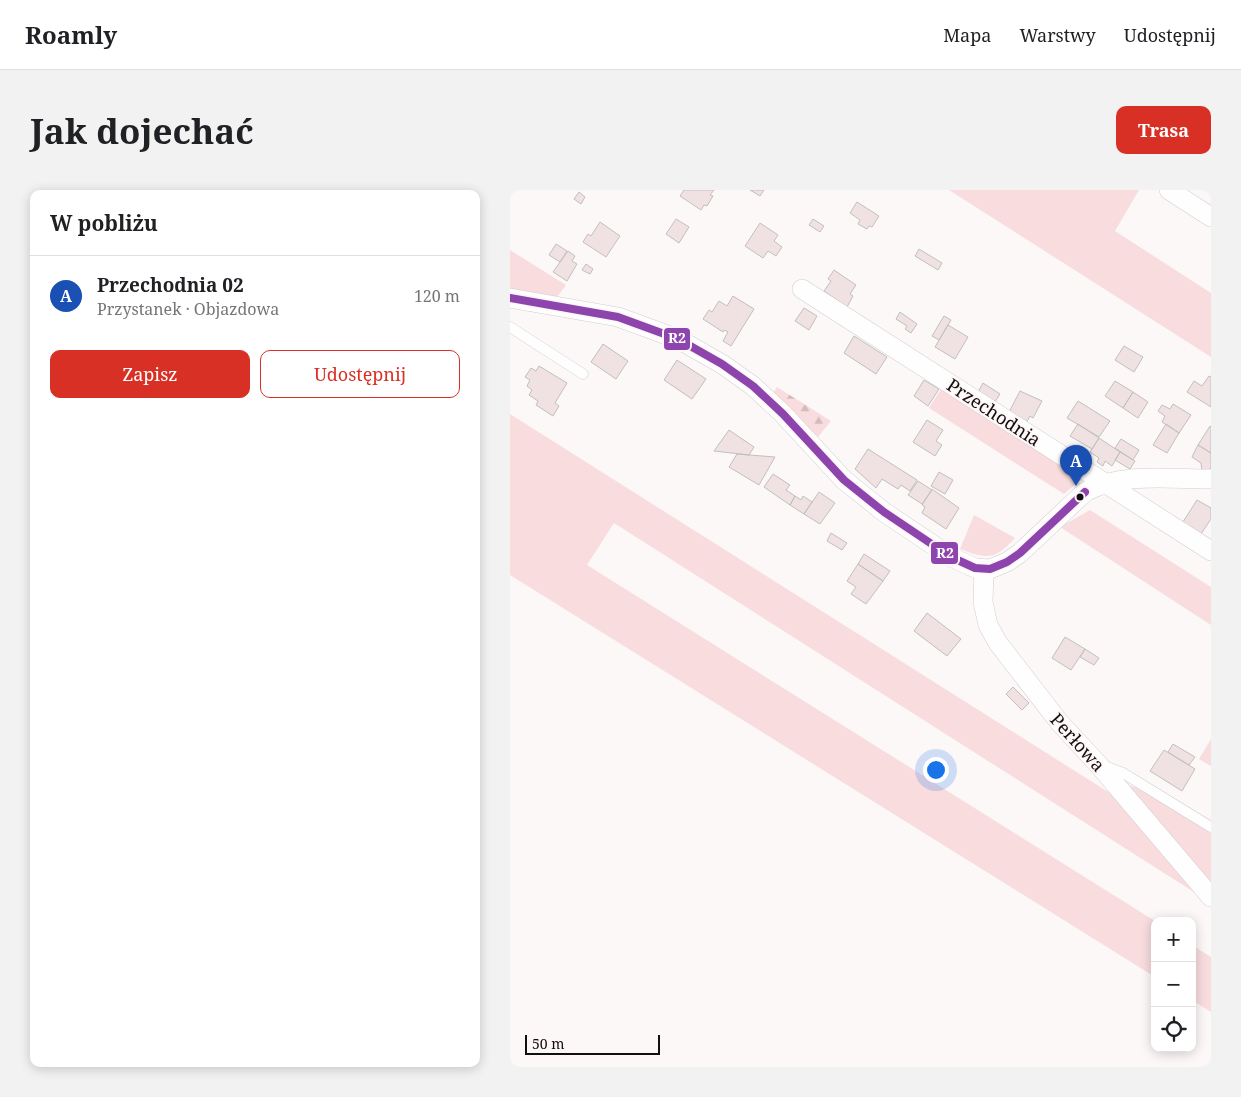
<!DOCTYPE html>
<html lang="pl">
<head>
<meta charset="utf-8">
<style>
  :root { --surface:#fff; --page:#f2f2f2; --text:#202124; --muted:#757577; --line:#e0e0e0; --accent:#d93025 }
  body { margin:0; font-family:"Noto Serif",serif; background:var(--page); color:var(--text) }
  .controls { position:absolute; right:15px; bottom:15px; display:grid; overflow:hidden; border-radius:10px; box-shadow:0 2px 12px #0003 }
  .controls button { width:45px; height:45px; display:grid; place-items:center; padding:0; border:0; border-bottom:1px solid var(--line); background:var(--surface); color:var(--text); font:25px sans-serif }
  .scale { position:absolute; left:15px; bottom:12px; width:135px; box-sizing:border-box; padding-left:5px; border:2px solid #120f0f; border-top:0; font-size:14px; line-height:18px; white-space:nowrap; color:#120f0f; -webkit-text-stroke:4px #fef6f7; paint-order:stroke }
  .you { position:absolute; left:425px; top:579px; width:18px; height:18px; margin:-12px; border:4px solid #fff; border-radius:50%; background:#1a73e8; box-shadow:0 0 0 8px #1a73e833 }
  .badge { display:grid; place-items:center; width:32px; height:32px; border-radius:50%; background:var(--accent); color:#fff; font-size:16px; font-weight:700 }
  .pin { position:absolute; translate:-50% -41px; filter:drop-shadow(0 1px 2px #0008) }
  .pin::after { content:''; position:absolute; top:26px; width:18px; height:15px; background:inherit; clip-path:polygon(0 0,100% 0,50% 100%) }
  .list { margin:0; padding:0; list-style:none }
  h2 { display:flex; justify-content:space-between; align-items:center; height:65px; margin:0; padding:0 20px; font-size:21px }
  h2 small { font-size:16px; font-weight:400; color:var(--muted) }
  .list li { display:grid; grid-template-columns:32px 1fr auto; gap:15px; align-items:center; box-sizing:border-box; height:80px; padding:0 20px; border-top:1px solid var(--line) }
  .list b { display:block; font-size:19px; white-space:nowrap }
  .list p { margin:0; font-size:16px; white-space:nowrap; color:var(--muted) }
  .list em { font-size:16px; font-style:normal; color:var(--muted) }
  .actions { display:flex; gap:10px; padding:15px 20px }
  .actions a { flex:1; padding:11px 0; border:1px solid var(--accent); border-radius:10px; text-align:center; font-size:18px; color:var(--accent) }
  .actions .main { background:var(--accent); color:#fff }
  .icon { flex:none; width:28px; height:28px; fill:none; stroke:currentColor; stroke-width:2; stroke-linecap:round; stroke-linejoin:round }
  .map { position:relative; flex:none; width:701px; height:877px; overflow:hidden; border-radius:10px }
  header { display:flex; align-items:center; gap:30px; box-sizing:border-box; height:70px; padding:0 25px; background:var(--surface); border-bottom:1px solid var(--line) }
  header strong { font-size:24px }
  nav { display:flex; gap:28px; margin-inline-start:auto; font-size:18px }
  .intro { display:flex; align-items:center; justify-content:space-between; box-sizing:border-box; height:120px; padding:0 30px }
  h1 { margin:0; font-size:35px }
  .button { padding:12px 22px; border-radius:10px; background:var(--accent); color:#fff; font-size:18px; font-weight:700 }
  main { display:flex; gap:30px; padding:0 30px }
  aside { flex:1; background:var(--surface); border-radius:10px; box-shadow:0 2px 12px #0003 }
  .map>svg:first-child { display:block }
</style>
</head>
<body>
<header>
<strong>Roamly</strong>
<nav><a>Mapa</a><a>Warstwy</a><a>Udostępnij</a></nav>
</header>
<div class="intro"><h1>Jak dojechać</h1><a class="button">Trasa</a></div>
<main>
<aside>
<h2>W pobliżu<small></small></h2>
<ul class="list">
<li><span class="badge" style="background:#1a4fb4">A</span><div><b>Przechodnia 02</b><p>Przystanek · Objazdowa</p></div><em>120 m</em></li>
</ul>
<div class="actions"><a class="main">Zapisz</a><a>Udostępnij</a></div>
</aside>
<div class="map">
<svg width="701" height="877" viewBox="0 0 701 877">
  <defs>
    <pattern id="forest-firs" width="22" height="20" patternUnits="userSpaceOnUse" patternTransform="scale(1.25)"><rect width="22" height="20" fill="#f8dcde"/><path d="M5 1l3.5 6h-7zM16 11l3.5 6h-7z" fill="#d4bcbd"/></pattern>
  </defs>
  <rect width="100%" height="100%" fill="#fcf8f8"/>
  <path fill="#f8dcde" d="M439 0H629L605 41 701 103V167Z
    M0 60 56 95 47 107 0 99Z
    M434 194 576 285 554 304 419 218Z
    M0 224 603 605 687 704 104 333 77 375 645 731V787L0 385Z
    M580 320 701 397V435L550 337Z
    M464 325 505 348C484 371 477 369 450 359Z
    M701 549V576L689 569Z
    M614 594 628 598 701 643V695Z
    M682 755 701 767V822L682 810Z"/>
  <path fill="url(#forest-firs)" d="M267 197 321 231 308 247 264 202Z"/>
  <path fill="#f0e1e2" stroke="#c2bfbf" d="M174 0H204L200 5 203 6 197 16 194 15 191 20 170 6Z
    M240 0H254L250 6Z
    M69 2 75 7 71 14 64 9Z
    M347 12 369 26 362 37 359 36 357 39 348 34 350 30 340 23Z
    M166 29 179 37 169 53 156 44Z
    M303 29 314 36 310 42 299 35Z
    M90 32 110 46 96 67 73 52 78 44 81 46Z
    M250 33 268 45 264 51 272 57 266 66 258 61 253 68 235 56Z
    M46 54 57 61 50 72 39 65Z
    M409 59 432 73 428 80 405 66Z
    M58 61 65 66 62 71 67 74 57 91 43 82Z
    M76 74 83 79 80 84 72 80Z
    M324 80 346 95 340 104 343 106 337 117 314 101 321 91 318 89Z
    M223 106 244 119 221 156 213 151 218 142 214 140 213 142 193 129 199 120 202 122 209 111 217 116Z
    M294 118 307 126 299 140 285 131Z
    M390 122 407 134 401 143 395 139 397 136 386 129Z
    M434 126 441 130 429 150 422 146Z
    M438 135 458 147 445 169 425 157Z
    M344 146 377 167 366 184 334 163Z
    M93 154 118 171 106 189 81 172Z
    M614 156 633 167 624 182 605 170Z
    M167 170 196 189 182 209 154 190Z
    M29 176 57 193 45 213 49 216 43 226 26 215 28 211 19 205 22 200 17 196 20 190 15 187 21 178 26 181Z
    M699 186 701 187V217L677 202 684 191 692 196Z
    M414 190 429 199 418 216 404 206Z
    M605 191 623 202 613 218 595 206Z
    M473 193 490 204 483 215 467 204Z
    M510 201 532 211 523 228 520 226 515 235 497 226Z
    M623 202 638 212 628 228 613 218Z
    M568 211 600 231 589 247 557 228Z
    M663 214 681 225 669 243 652 232 655 226 648 221 652 215 660 219Z
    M417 230 433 240 426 251 432 255 425 266 403 252Z
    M568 234 589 248 582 259 560 246Z
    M656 234 669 243 657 263 643 255Z
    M700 236 701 237V263L688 255Z
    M219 240 244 257 239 265 204 261Z
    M589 248 610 262 602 276 595 271 593 276 587 272 589 268 580 262Z
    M611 249 629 260 623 270 605 258Z
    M688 255 701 263V277L699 281H692L691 273 682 267Z
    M358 259 407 290 400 301 391 295 388 299 372 289 366 298 345 279Z
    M610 262 625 271 620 279 605 270Z
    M227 264 265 267 249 295 219 277Z
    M429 282 443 290 435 304 421 296Z
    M263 284 280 295 276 300 285 306 280 315 254 297Z
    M408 291 422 300 412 314 398 305Z
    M422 299 449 318 436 339 412 323 415 317 412 315Z
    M309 302 325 313 310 334 294 324Z
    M285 306 291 310 293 306 302 312 294 324 280 315Z
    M687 310 701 318V329L689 347 671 335Z
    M321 343 337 353 332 360 317 351Z
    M354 364 380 381 373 391 348 374Z
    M348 374 373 391 356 414 341 404 346 397 337 391Z
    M417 423 451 449 437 466 404 441Z
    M555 447 575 459 561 480 542 468Z
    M575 459 589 468 584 475 570 467Z
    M503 497 519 513 512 520 496 504Z
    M663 554 685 567 679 575 658 562Z
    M654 560 685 579 672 601 640 581Z"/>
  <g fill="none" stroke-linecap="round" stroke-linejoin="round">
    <defs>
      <path id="lane" d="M0 137 73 184
        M594 576 613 583 701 637"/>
      <path id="street" d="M659 0 701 27
        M292 99 701 361
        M0 108 108 127 168 149 212 174 243 196 273 224 334 290 374 322 441 367 465 378 480 379 497 372 510 363 575 302C612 282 660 289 701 289
        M474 379 473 412 478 435 488 453 549 532 588 574 701 707"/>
    </defs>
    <use href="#lane" stroke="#d1cdce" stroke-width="11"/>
    <use href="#street" stroke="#d1cdce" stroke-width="20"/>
    <use href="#lane" stroke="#fffefe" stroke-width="10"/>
    <use href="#street" stroke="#fffefe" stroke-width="19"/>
    <defs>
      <path id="bus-1" d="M0 108 108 127 168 149 212 174 243 196 273 224 334 290 374 322 441 367 465 378 480 379 497 372 510 363 575 302"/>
    </defs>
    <use href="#bus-1" stroke="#fef6f7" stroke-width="11"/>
    <use href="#bus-1" stroke="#8e44ad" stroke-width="8"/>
  </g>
  <circle fill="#120f0f" stroke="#fef6f7" stroke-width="2" cx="570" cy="307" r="4.5"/>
  <g text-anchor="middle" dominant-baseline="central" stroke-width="4" stroke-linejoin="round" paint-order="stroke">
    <g font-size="18" fill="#120f0f" stroke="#fef6f7">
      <text transform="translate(484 222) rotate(33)">Przechodnia</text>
      <text transform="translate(568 552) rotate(48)">Perłowa</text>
    </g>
  </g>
  <g stroke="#fef6f7" stroke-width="2">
    <rect x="153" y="137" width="28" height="24" rx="5" fill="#8e44ad"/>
    <rect x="420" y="351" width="29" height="24" rx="5" fill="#8e44ad"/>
  </g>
  <g font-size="14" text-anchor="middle" font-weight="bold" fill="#fff">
    <text x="167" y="153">R2</text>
    <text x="435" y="368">R2</text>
  </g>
</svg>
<div class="controls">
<button>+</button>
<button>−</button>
<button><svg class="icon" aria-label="locate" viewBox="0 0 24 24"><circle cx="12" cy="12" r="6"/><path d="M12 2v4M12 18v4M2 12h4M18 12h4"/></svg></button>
</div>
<div class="scale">50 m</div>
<div class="you"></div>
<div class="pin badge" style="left:566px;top:296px;background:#1a4fb4">A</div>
</div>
</main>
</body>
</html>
